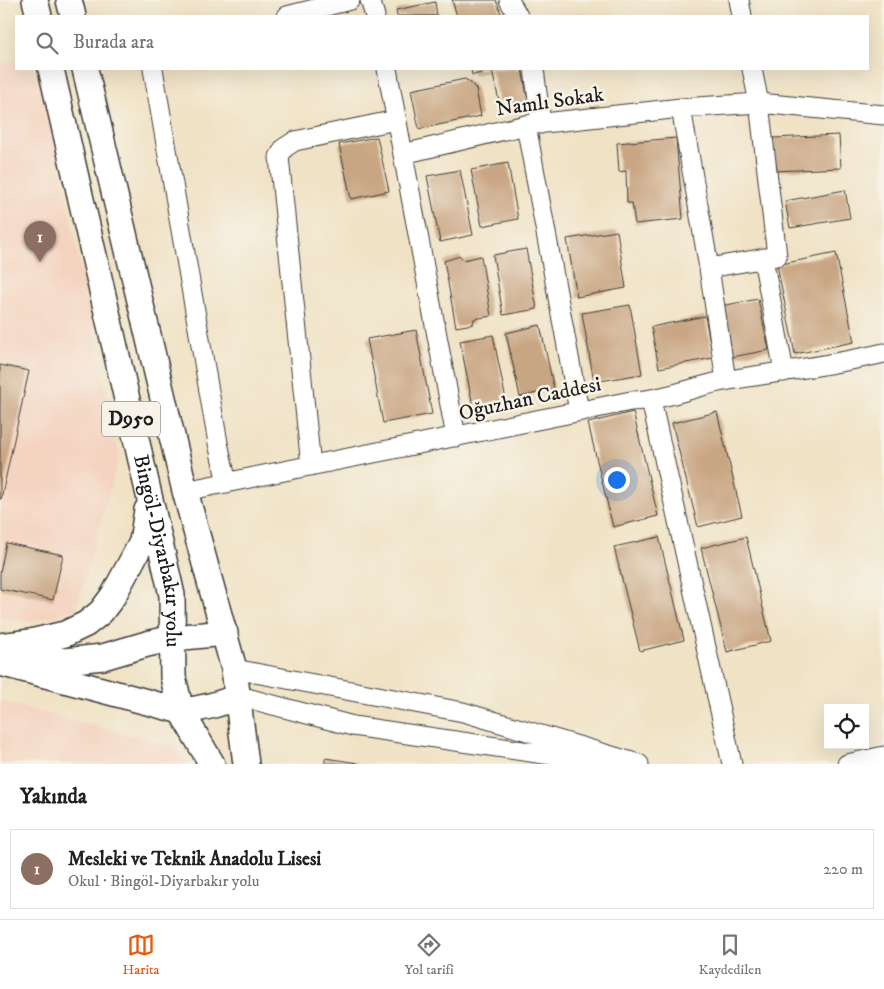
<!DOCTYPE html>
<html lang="tr">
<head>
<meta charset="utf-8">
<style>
  :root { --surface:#fff; --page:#f6f6f6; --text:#202124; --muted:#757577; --line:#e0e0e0; --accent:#ea580c }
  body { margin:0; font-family:"IM FELL DW Pica",serif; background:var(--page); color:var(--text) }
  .controls { position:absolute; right:15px; bottom:15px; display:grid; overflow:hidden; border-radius:0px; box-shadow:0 5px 20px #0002 }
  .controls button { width:45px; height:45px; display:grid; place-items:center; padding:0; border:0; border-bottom:1px solid var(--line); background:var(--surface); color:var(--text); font:25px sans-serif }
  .you { position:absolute; left:616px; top:479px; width:18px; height:18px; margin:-12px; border:4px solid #fff; border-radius:50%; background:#1a73e8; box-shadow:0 0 0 8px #1a73e833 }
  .badge { display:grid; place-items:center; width:32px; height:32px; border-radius:50%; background:var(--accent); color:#fff; font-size:16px; font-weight:700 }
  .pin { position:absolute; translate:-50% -41px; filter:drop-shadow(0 1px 2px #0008) }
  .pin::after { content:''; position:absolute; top:26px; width:18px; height:15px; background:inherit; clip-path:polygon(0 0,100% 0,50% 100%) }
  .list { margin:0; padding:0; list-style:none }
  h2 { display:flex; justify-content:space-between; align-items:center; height:65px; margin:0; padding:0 20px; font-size:21px }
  h2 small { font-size:16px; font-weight:400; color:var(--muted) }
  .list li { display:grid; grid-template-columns:32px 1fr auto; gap:15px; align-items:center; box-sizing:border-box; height:80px; margin:0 10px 10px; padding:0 10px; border:1px solid var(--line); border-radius:0px }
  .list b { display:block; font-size:19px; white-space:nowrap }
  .list p { margin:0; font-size:16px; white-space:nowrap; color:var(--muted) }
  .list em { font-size:16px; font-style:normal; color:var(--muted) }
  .icon { flex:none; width:28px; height:28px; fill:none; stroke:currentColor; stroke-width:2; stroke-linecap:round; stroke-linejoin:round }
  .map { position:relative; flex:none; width:884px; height:764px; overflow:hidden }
  .search { position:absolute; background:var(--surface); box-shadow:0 5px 20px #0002; left:15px; right:15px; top:15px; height:55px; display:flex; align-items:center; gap:12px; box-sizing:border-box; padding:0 18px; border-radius:0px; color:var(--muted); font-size:19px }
  .sheet { height:155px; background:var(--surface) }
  nav { display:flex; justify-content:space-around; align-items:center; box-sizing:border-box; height:70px; border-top:1px solid var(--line); background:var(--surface); font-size:14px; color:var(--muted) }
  nav a { display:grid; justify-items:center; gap:2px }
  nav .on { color:var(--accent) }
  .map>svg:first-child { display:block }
</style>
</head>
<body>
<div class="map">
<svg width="884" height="764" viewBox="0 0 884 764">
  <rect width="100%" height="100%" fill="#f7f3e8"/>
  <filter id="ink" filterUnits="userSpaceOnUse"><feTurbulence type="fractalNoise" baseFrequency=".02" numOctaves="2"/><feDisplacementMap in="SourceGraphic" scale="10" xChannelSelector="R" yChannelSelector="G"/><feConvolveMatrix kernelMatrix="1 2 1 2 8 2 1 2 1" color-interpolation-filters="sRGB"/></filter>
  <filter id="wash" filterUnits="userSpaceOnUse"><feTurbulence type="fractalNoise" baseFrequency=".0096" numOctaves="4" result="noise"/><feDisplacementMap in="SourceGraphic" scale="20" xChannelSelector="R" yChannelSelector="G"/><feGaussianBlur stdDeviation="1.12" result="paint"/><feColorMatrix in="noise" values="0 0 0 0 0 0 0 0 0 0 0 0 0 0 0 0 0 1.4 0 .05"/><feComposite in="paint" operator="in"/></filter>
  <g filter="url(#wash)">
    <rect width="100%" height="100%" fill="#f0e2c5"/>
    <path fill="#f4d3c0" d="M16 61V69H40L119 456 76 610 32 622 0 618V64Z
      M0 701 173 746 188 764H0Z"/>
    <g id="blocks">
      <path fill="#c9a683" d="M452 0H496L502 16H457Z
        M435 2 437 16H397L396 10Z
        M471 69H522L528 101 500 105 492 71 472 75Z
        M465 79 471 83 476 89 481 116 419 129 411 90Z
        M839 135 841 168 775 171 773 138Z
        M377 137 389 191 351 199 339 144Z
        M676 138 683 219 635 224 632 203H627L626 171 619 172 617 143Z
        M508 163 518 219 482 226 471 170Z
        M460 170 473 235 440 242 427 176Z
        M845 190 850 218 790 228 785 201Z
        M617 231 626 288 577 297 567 239Z
        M526 249 537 309 503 315 493 255Z
        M836 253 854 342 795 354 777 265Z
        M460 256 463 260 481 256 491 316 474 319 473 324 456 327 444 261Z
        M758 299 769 350 732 357 721 306Z
        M630 305 642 374 594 382 582 313Z
        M705 316 713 358 659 368 651 327Z
        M540 325 554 389 520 397 506 333Z
        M416 330 432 414 383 423 367 339Z
        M493 335 506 400 473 406 460 341Z
        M0 365 29 371 1 499H0Z
        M633 412 658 516 613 527 588 423Z
        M717 412 742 516 698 527 672 423Z
        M659 537 684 640 640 651 614 547Z
        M746 537 771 641 727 652 701 548Z
        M6 543 63 555 53 600 0 589V573Z
        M325 758 358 763V764H325Z"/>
    </g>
  </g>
  <g filter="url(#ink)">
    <use href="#blocks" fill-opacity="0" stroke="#3c3a35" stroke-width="1"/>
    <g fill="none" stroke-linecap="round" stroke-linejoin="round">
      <defs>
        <path id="minor" d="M370 0 375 16
          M509 0 518 16
          M739 0 742 16
          M287 16 350 0
          M153 69 218 443 227 483
          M387 69 456 437
          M534 69 541 124
          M681 108 709 268 726 381
          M526 125 579 411
          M403 154 526 125 681 108 759 103 884 115
          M763 258 784 372
          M709 268 777 256 759 103 752 69
          M651 400 732 764
          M311 466 279 157 284 148 295 141 396 120
          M185 491 631 401C665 400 695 386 728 380 780 372 833 365 884 353
          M234 669 463 712 639 764
          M239 696 353 726 598 762
          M847 764 884 756"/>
        <g id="major">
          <path d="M35 0 39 16"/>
          <path d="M69 0 73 16"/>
          <path id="s1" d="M51 69 172 595 173 677 181 711 212 764"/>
          <path d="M85 69 185 491 234 669 246 764"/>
          <path d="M0 646 31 642 65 634 86 624 101 612 113 596 142 542 147 510"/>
          <path d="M21 655 64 661 103 657 147 644 173 638 225 633"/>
          <path d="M0 663 181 711C203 709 219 705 239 696"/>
        </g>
      </defs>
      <use href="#minor" stroke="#3c3a35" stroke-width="21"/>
      <use href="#major" stroke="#3c3a35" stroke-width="28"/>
      <use href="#minor" stroke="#fff" stroke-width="19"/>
      <use href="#major" stroke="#fff" stroke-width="25"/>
    </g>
  </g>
  <g text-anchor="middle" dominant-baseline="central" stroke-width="5" stroke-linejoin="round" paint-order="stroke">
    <rect fill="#f7f3e8" stroke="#5e5c59" stroke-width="1" x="102" y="401.5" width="58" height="35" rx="4"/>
    <g font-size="20" font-weight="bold" fill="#1c1c1c">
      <text x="131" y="419">D950</text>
    </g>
    <g font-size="21" fill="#1c1c1c" stroke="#f7f3e8">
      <text transform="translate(550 102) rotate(-8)">Namlı Sokak</text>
      <text transform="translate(530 399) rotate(-12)">Oğuzhan Caddesi</text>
      <text stroke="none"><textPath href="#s1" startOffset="494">Bingöl-Diyarbakır yolu</textPath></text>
    </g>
  </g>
</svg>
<div class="controls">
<button><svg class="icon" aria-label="locate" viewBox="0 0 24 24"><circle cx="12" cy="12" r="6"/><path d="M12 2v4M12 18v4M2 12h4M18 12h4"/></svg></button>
</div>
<div class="you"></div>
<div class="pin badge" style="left:40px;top:262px;background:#8d6e63">1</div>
<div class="search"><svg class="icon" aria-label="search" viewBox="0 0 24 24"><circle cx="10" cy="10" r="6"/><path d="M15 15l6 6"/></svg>Burada ara</div>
</div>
<section class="sheet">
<h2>Yakında<small></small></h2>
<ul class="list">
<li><span class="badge" style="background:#8d6e63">1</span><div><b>Mesleki ve Teknik Anadolu Lisesi</b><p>Okul · Bingöl-Diyarbakır yolu</p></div><em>220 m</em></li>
</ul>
</section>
<nav>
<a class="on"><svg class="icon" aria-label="map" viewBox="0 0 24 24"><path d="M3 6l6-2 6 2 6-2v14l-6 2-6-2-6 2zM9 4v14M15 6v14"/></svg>Harita</a>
<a><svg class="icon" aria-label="directions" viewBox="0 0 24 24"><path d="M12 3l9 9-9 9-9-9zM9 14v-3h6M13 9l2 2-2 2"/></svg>Yol tarifi</a>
<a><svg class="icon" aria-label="saved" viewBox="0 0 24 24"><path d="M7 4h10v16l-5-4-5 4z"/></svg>Kaydedilen</a>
</nav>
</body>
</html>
